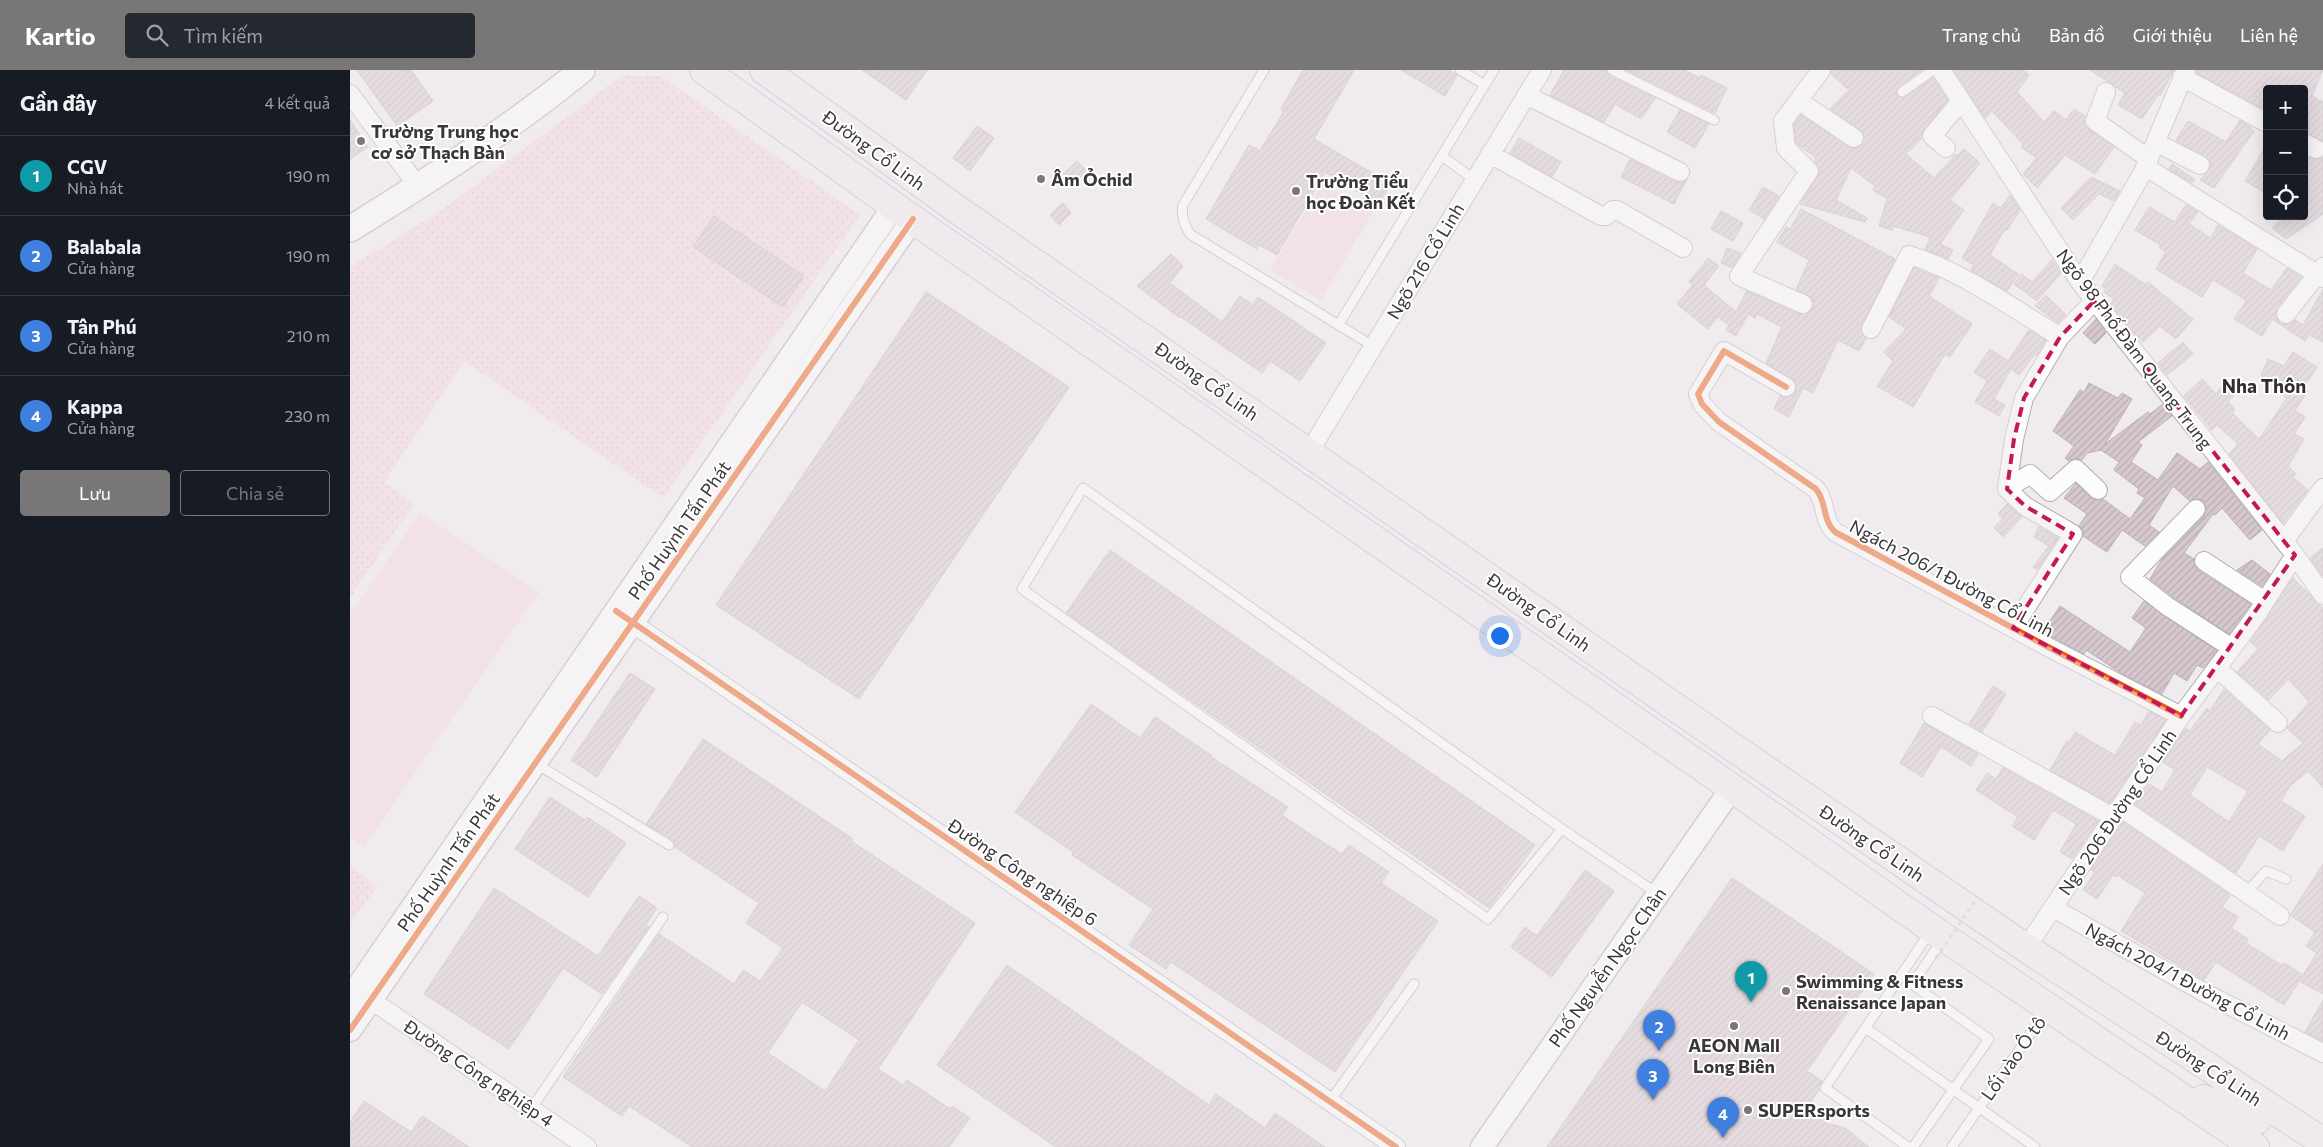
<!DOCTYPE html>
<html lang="vi">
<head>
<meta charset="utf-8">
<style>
  :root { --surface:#171b24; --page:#242831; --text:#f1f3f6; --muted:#9ea1a6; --line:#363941; --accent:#797678 }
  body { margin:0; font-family:Commissioner,sans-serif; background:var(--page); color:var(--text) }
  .controls { position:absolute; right:15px; top:15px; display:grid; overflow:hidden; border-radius:5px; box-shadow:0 5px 20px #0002 }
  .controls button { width:45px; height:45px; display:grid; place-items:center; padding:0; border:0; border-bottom:1px solid var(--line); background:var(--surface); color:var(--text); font:25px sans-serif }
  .you { position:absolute; left:1149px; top:565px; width:18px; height:18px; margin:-12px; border:4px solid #fff; border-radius:50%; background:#1a73e8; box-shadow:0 0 0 8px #1a73e833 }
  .badge { display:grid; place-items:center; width:32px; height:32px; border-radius:50%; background:var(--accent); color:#fff; font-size:16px; font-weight:700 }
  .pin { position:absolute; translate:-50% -41px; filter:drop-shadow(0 1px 2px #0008) }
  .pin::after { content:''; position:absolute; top:26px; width:18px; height:15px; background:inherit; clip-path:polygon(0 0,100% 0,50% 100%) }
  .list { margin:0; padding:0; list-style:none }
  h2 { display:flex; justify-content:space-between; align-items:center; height:65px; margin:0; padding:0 20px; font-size:21px }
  h2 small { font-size:16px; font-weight:400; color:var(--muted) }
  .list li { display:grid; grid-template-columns:32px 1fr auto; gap:15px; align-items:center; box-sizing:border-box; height:80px; padding:0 20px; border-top:1px solid var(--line) }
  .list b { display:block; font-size:19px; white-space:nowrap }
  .list p { margin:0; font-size:16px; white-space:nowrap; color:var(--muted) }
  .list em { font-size:16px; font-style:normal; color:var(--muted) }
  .actions { display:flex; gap:10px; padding:15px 20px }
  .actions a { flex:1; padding:11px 0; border:1px solid var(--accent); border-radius:5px; text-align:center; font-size:18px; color:var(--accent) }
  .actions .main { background:var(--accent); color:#fff }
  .icon { flex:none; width:28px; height:28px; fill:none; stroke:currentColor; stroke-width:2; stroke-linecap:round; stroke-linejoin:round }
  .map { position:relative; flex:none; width:1973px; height:1077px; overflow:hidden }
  header { display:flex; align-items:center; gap:30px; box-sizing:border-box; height:70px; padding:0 25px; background:var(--accent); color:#fff }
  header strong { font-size:24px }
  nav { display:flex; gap:28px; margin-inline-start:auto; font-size:18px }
  .search { width:350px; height:45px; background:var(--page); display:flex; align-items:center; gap:12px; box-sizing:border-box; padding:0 18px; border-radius:5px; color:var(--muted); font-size:19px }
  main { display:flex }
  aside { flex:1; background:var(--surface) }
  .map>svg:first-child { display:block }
</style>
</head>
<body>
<header>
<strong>Kartio</strong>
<div class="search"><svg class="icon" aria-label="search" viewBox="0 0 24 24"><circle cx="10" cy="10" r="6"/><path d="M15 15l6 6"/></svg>Tìm kiếm</div>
<nav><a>Trang chủ</a><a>Bản đồ</a><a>Giới thiệu</a><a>Liên hệ</a></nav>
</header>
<main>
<aside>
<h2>Gần đây<small>4 kết quả</small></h2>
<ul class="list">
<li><span class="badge" style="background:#0f9aa8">1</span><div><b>CGV</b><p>Nhà hát</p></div><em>190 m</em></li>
<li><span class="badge" style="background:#3f7fe0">2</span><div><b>Balabala</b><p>Cửa hàng</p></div><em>190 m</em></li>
<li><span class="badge" style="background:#3f7fe0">3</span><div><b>Tân Phú</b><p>Cửa hàng</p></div><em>210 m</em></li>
<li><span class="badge" style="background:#3f7fe0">4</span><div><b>Kappa</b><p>Cửa hàng</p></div><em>230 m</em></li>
</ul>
<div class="actions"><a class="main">Lưu</a><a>Chia sẻ</a></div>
</aside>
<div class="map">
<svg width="1973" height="1077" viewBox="0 0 1973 1077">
  <defs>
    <pattern id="grass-dots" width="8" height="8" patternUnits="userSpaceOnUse" patternTransform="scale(1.25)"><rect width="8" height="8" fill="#f6d7d9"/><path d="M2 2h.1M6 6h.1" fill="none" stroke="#d4b9bb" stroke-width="1.8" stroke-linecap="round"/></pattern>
    <pattern id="building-hatch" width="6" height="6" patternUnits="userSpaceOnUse" patternTransform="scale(1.25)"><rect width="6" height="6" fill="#d7c8ce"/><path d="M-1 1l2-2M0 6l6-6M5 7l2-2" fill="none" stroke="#b9acb2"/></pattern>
  </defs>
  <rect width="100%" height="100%" fill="#f0ebee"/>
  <path fill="url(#grass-dots)" d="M273 5 311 6 510 145 313 428 114 291 35 412 64 434 0 528V197L96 137Z
    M0 795 27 817 0 854Z"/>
  <path fill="#f6d7d9" d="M972 113 1023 142 971 230 920 200Z
    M70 442 189 522 14 777 0 767V544Z"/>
  <path fill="url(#building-hatch)" stroke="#b7b3b5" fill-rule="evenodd" d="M7 0H61L83 31 47 56Z
    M512 0H577L556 30Z
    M953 0H1004L964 69 1041 114 1029 134 975 102 927 185 909 175 907 179 856 149 899 75 910 81 934 41 931 39Z
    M1051 0H1099L1107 5 1095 26Z
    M1214 0H1256L1259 6 1305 28 1291 49 1265 34 1254 52 1200 25Z
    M1276 0H1334L1350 8 1351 5 1377 18 1365 43Z
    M1481 0H1572L1548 17 1546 22 1547 26 1555 27 1583 8 1598 30 1574 59 1572 68 1556 84 1584 108 1606 84 1607 86 1614 79 1630 93 1600 130 1614 140 1590 174 1603 180 1598 189 1575 179 1580 167 1543 156 1542 160 1529 156 1537 129 1523 120 1525 116 1501 98 1486 130 1517 148 1515 152 1450 134 1470 102 1465 92 1466 88 1446 73 1444 54 1451 45 1499 77H1509L1514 69 1510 60 1480 39 1499 20 1481 4Z
    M1604 0H1673L1679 5 1667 22 1694 52 1704 41 1716 50 1724 39 1735 46 1734 52 1739 59 1764 77 1745 104 1715 85 1687 118 1673 104 1687 88 1671 77 1673 74 1642 41 1635 48Z
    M1740 0H1824L1810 26 1808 25 1792 49 1768 35 1775 23Z
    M1846 0H1973L1962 26 1973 32V71L1954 63V19H1917V29L1912 38 1846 3Z
    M1330 40 1359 54 1345 78 1317 62Z
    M0 50 18 77 0 89Z
    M1890 50 1901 57 1900 59 1904 61 1864 118 1850 110 1859 100 1861 91 1826 70 1838 51 1876 72Z
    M627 56 644 68 620 101 603 88Z
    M1169 68 1211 92 1202 107 1160 83Z
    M1917 74V124L1895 111Z
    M1954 85 1966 90 1973 87V144L1936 169 1922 158 1934 146H1954Z
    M1280 89 1325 112 1331 113 1337 109 1324 134 1271 107Z
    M727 91 737 101 723 114 713 104Z
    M1822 94 1845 110 1842 113 1819 99Z
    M1741 107 1770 121 1764 131 1749 124 1723 150 1711 138Z
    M1413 117 1429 126 1414 149 1399 140Z
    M1660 125 1670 140 1657 160 1655 159 1640 185 1668 204 1657 221 1621 200 1624 195 1612 188 1643 133 1651 138Z
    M713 133 721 143 709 155 700 145Z
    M1836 135 1848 142 1839 154 1861 168 1868 155 1907 179 1893 203 1921 220 1937 198 1951 207 1927 238 1926 247 1930 253 1939 254 1945 250 1953 255 1973 219V272L1959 265 1955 271 1922 249 1912 266 1884 249 1896 231 1893 228 1863 210 1852 227 1806 199 1816 182 1809 177 1811 175 1785 160 1799 137 1825 152Z
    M1451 139 1545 189 1512 254V264L1516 268 1509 281 1488 270 1463 323 1453 318 1439 347 1424 339 1430 326 1436 328 1445 323V312L1416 293 1432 257 1407 244 1405 248 1398 244 1386 266 1376 260 1379 255 1368 247 1358 259 1327 234 1343 215 1339 212 1358 188 1369 196 1354 215 1386 242 1397 221 1449 244 1460 242 1463 238 1462 228 1446 220 1459 190 1427 172 1436 157 1440 159Z
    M1371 141 1393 153 1383 171 1361 159Z
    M364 146 454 206 433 237 343 177Z
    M1377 178 1391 183 1382 198 1371 193Z
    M821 184 833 196 820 213 872 252 890 226 903 235 908 227 976 273 950 311 920 291 912 303 831 247 830 248 787 216Z
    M1702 190 1711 203 1687 231 1664 214 1671 204 1682 212Z
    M1765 194 1796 215 1798 212 1843 249 1826 269 1810 256 1793 272 1780 259 1761 234 1764 229 1754 222 1756 219 1752 216Z
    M1564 198 1589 208 1579 226 1622 254 1600 287 1595 284 1563 337 1527 316 1543 291 1534 282 1556 259 1539 247Z
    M576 222 719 317 509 629 366 535Z
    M1696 225 1716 245 1708 253 1685 236Z
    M1746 249 1756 263 1745 274 1733 263Z
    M1679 260 1696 270 1687 285 1685 284 1669 305 1661 299 1644 329 1655 335 1649 346 1625 332 1637 311 1624 302 1640 279 1658 291Z
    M1833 272 1843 284 1817 305 1808 293Z
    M1943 282 1967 297 1953 318 1958 321 1945 340 1955 347 1944 364 1954 369 1938 396 1946 404 1943 407 1958 420 1933 453 1879 384 1888 374 1867 355 1862 360 1834 326 1852 309 1866 324 1873 315 1885 324 1878 332 1885 340 1882 343 1909 369 1937 328 1922 318 1925 313 1911 306 1918 289 1934 296Z
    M1739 313 1768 328 1772 323 1782 329 1755 374 1798 342 1800 344 1813 334 1822 346 1788 372 1792 375 1781 392 1808 410 1827 383 1850 399 1858 392 1912 460 1900 470 1872 438 1865 445 1863 444 1834 483 1844 489V495L1848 500 1901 534 1879 564 1823 527 1800 509 1812 489 1854 446 1856 437 1853 431 1848 429 1840 431 1823 416 1799 455 1809 462 1795 476 1772 460 1757 482 1733 466 1732 459 1729 456 1737 444 1714 428 1726 413 1741 428 1746 430 1753 429 1780 449 1795 428 1787 423 1789 419 1764 400 1769 392 1751 380 1737 383 1732 390 1724 389 1719 391 1715 388 1724 376 1703 361 1730 320 1734 322Z
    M1657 434 1672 447 1653 467 1644 458 1653 448 1648 444Z
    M1689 457 1708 468 1702 478 1684 467Z
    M1698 477 1701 479 1687 500 1683 497Z
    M1973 478V506L1960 488Z
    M760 480 1185 775 1139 838 716 543Z
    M1902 490 1920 504 1912 516 1887 500Z
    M1943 508 1973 538V718L1958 701 1940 716 1931 731 1955 746 1933 781 1909 766 1886 803 1785 734 1799 714 1812 722 1825 700 1813 692 1835 658 1840 661 1857 638 1860 641 1874 619 1920 660 1908 674 1932 691 1953 673 1937 658 1959 632 1938 609 1919 630 1887 602 1908 579 1900 571ZM1857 697 1898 721 1879 752 1840 725Z
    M1794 531 1867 581 1853 598 1847 595 1837 611 1824 603 1812 624 1774 605 1736 580 1734 584 1691 561 1698 550 1700 551 1710 536 1780 582 1796 558 1782 548Z
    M280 603 305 619 247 707 221 690Z
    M1643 616 1656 624 1632 662 1619 654Z
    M741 634 790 668 805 647 862 686 861 687 938 737 932 745 960 764 992 784 999 775 1039 802 1031 813 1088 851 985 1002 821 892 816 899 779 875 803 839 722 785 723 782 665 742Z
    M1799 641 1816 650 1760 733 1700 700 1717 671 1719 672 1725 662 1765 685 1785 652 1791 655Z
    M1574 653 1628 684 1621 696 1591 677 1572 707 1550 693Z
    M353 669 503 769 501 771 625 853 528 999 553 1015 557 1010 600 1039 602 1036 620 1048 599 1077H342L279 1036 272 1046 213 1007 309 864 384 914 393 900 410 911 433 878 396 853 409 833 325 777 323 770 296 754ZM452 932 509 970 475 1021 418 983Z
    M1653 698 1748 751 1722 789 1710 782 1726 754 1703 740 1684 770 1662 756 1668 747 1626 720 1637 703 1646 709Z
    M200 727 235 750 237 747 276 773 238 827 165 779Z
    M1773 752 1880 825 1872 837 1888 847 1881 858 1898 869 1896 873 1933 896 1934 893 1953 905 1967 883 1956 876 1965 862 1940 845 1973 794V924L1949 911 1934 935 1866 892 1854 910 1771 861 1795 823 1767 805 1766 807 1763 805 1747 829 1733 820 1745 802 1741 800Z
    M1235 800 1264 821 1202 907 1161 877 1175 857 1187 866Z
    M1382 808 1524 904 1457 1001 1472 1011 1469 1020 1456 1039 1476 1053 1495 1058 1519 1077H1197Z
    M144 818 248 886 289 826 307 838 296 854 299 857 252 924 213 898 159 979 74 924Z
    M657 895 859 1035 866 1024 915 1058 925 1043 975 1077H706L587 995Z
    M1973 930V971L1955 962Z
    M14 1031 61 1062 72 1046 119 1077H0V1052Z"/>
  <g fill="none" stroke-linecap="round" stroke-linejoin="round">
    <defs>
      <path id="service" d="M914 0 833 135C831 146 834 154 840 164L1023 276
        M1110 0 1135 15
        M1262 0 1364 50
        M1552 22 1583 0
        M1092 86 1125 110
        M989 254 1144 0
        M185 693 319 775
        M1212 759 1138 849 672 519 733 418 1212 759 1308 824
        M1896 823 1916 801 1936 809
        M1517 959 1685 1077
        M980 1031 1064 914
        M181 1039 313 847
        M1558 1077 1475 1018 1580 862
        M1563 1077 1639 969 1562 914 1593 869
        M1602 1077 1696 941"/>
      <path id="minor" d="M1591 0 1730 212 1945 485 1973 525
        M1832 7 1917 53
        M1756 22 1745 51 1799 89
        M0 24 67 115
        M1176 25 1330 102
        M1449 31 1504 68
        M1807 73 1850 95
        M1954 73 1966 79
        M1596 78 1582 66 1611 31
        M1140 84 1251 146H1256L1263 140H1267L1333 178
        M1796 97 1973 208
        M1730 212 1793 102 1836 0
        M1453 234 1389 206 1459 101 1436 78 1433 51 1471 0
        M1936 244 1973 197
        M1521 259 1559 185C1609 200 1665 239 1710 267
        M1436 317 1374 281 1348 324 1352 334 1369 352 1466 419C1477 432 1472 450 1485 462L1698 577 1831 646
        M959 382 1192 0
        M1657 419 1680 404 1700 422 1726 399 1748 420
        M1846 439 1780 507 1817 536 1882 578
        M1934 471 1973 418
        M1854 491 1915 531
        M282 553 1046 1077
        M1663 558 1723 464 1675 436 1657 419 1664 369 1674 328 1710 267 1744 231
        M1867 598 1928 653
        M1582 646 1763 747
        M1770 737 1930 846
        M1703 838 1857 924 1973 983
        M1676 878 1831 646 1905 547 1945 485
        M21 930 237 1077"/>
      <path id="tertiary" d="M0 928 544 136
        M0 960 563 149
        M1132 1077 1382 718"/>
      <path id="secondary" d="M0 159C79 110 160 59 232 0"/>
      <path id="primary" d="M354 0 548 139 1382 718 1582 859 1905 1077
        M414 0 608 140 1403 691 1676 878 1973 1072
        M1853 1029 1907 1050"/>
    </defs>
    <use href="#service" stroke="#b1adaf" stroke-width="11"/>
    <use href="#minor" stroke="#b1adaf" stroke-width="20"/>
    <use href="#tertiary" stroke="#b1adaf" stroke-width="25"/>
    <use href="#secondary" stroke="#b1adaf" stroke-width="28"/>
    <use href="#primary" stroke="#baafbb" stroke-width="30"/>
    <use href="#service" stroke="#fdfcfc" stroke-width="9"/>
    <use href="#minor" stroke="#fdfcfc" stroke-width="18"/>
    <use href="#tertiary" stroke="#fdfcfc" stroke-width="22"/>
    <use href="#secondary" stroke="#fdfcfc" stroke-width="25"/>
    <use href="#primary" stroke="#efe9f0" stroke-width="28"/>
    <path stroke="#cdcccd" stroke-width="3" stroke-dasharray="4 4" stroke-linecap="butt" d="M1586 888 1625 831"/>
    <defs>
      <path id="cycleway" d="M1436 317 1374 281 1348 324 1352 334 1369 352 1466 419C1477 432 1472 450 1485 462L1698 577 1831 646
        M266 541 1046 1077
        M0 960 563 149"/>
    </defs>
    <use href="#cycleway" stroke="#fff" stroke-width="9"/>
    <use href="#cycleway" stroke="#e8590c" stroke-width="6"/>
  </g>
  <path d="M0 0H1973V1077H0ZM1744 231 1945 485 1831 646 1663 558 1723 464 1675 436 1657 419 1664 369 1674 328 1710 267Z" fill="#f0ebee" fill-opacity=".55" fill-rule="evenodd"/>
  <path fill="none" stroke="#c2185b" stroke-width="4" stroke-dasharray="10 6" stroke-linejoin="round" d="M1744 231 1945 485 1831 646 1663 558 1723 464 1675 436 1657 419 1664 369 1674 328 1710 267Z"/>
  <g fill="#797678" stroke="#fff" stroke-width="2">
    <circle cx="11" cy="71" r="5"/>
    <circle cx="691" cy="109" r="5"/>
    <circle cx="946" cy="121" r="5"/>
    <circle cx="1436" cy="921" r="5"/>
    <circle cx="1384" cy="956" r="5"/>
    <circle cx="1398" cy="1040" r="5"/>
  </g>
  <g text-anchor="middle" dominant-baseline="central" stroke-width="4" stroke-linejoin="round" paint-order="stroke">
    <g font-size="18" font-weight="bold" fill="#393738" stroke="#fff" text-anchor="start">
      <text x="21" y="61">Trường Trung học<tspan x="21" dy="21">cơ sở Thạch Bàn</tspan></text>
      <text x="701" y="109">Âm Ỏchid</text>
      <text x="956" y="111">Trường Tiểu<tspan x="956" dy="21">học Đoàn Kết</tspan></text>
      <text x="1446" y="911">Swimming &amp; Fitness<tspan x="1446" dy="21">Renaissance Japan</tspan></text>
      <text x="1384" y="975" text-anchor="middle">AEON Mall<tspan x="1384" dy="21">Long Biên</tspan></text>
      <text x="1408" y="1040">SUPERsports</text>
    </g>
    <g font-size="18" fill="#393738" stroke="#fff">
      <text transform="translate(524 80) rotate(36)">Đường Cổ Linh</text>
      <text transform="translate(1075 191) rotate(-59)">Ngõ 216 Cổ Linh</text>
      <text transform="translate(1785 279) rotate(53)">Ngõ 98 Phố Đàm Quang Trung</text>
      <text transform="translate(857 311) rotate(35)">Đường Cổ Linh</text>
      <text transform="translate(329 460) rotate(-55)">Phố Huỳnh Tấn Phát</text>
      <text transform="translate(1602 508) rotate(28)">Ngách 206/1 Đường Cổ Linh</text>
      <text transform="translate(1189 542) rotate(35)">Đường Cổ Linh</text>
      <text transform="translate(1767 742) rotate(-56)">Ngõ 206 Đường Cổ Linh</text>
      <text transform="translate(1522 773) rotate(34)">Đường Cổ Linh</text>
      <text transform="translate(98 792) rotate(-55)">Phố Huỳnh Tấn Phát</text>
      <text transform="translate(673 802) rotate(34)">Đường Công nghiệp 6</text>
      <text transform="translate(1257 897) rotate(-55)">Phố Nguyễn Ngọc Chân</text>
      <text transform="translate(1838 911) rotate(28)">Ngách 204/1 Đường Cổ Linh</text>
      <text transform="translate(1663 988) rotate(-55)">Lối vào Ô tô</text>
      <text transform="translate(1859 998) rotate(33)">Đường Cổ Linh</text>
      <text transform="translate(129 1003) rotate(34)">Đường Công nghiệp 4</text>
    </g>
    <g font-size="19" font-weight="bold" fill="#322d31" stroke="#fff">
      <text x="1914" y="315">Nha Thôn</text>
    </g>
  </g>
</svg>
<div class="controls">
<button>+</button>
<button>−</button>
<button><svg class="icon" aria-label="locate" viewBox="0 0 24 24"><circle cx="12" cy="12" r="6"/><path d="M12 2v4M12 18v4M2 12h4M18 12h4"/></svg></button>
</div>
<div class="you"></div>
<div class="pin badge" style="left:1401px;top:932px;background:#0f9aa8">1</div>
<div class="pin badge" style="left:1309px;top:981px;background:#3f7fe0">2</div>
<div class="pin badge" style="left:1303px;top:1030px;background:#3f7fe0">3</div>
<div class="pin badge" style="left:1373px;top:1068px;background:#3f7fe0">4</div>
</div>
</main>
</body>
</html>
